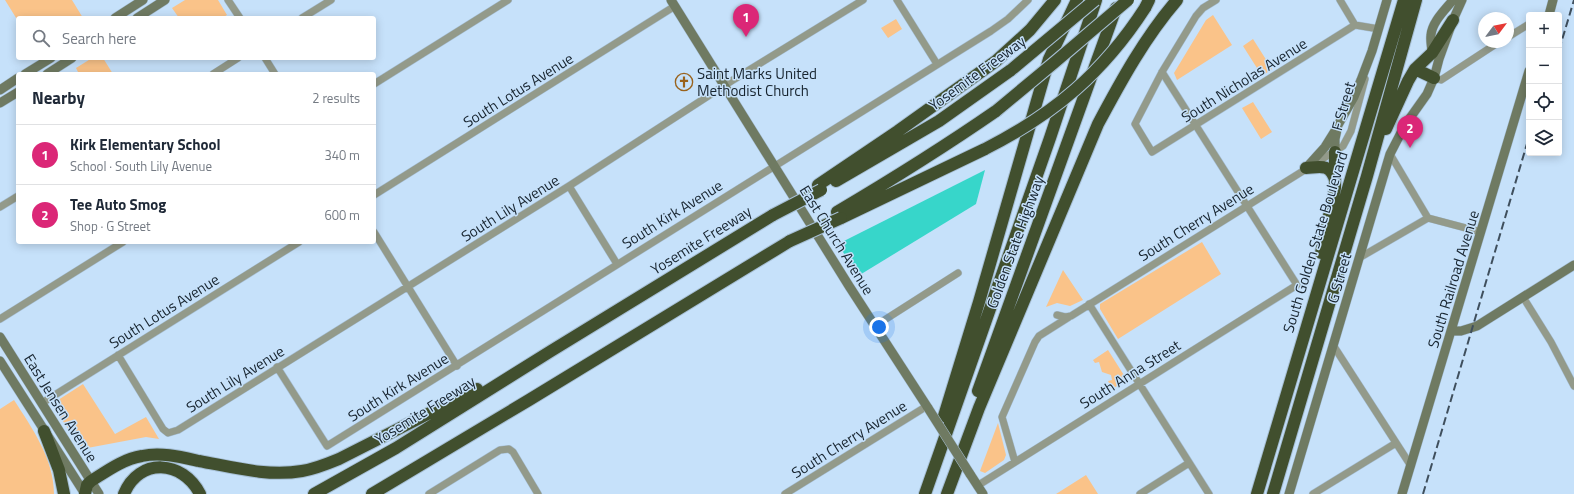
<!DOCTYPE html>
<html lang="en">
<head>
<meta charset="utf-8">
<style>
  :root { --surface:#fff; --page:#f2f2f3; --text:#1f2937; --muted:#747a83; --line:#e0e1e3; --accent:#db2777 }
  body { margin:0; font-family:"Titillium Web",sans-serif; background:var(--page); color:var(--text) }
  .controls { position:absolute; right:12px; top:12px; display:grid; overflow:hidden; border-radius:4px; box-shadow:0 2px 10px #0003 }
  .controls button { width:36px; height:36px; display:grid; place-items:center; padding:0; border:0; border-bottom:1px solid var(--line); background:var(--surface); color:var(--text); font:20px sans-serif }
  .compass { position:absolute; left:1478px; top:12px; width:36px; height:36px; border-radius:50%; background:var(--surface); box-shadow:0 2px 10px #0003; rotate:58deg }
  .you { position:absolute; left:879px; top:327px; width:14px; height:14px; margin:-10px; border:3px solid #fff; border-radius:50%; background:#1a73e8; box-shadow:0 0 0 6px #1a73e833 }
  .badge { display:grid; place-items:center; width:26px; height:26px; border-radius:50%; background:var(--accent); color:#fff; font-size:13px; font-weight:700 }
  .pin { position:absolute; translate:-50% -33px; filter:drop-shadow(0 1px 2px #0008) }
  .pin::after { content:''; position:absolute; top:21px; width:14px; height:12px; background:inherit; clip-path:polygon(0 0,100% 0,50% 100%) }
  .list { margin:0; padding:0; list-style:none }
  h2 { display:flex; justify-content:space-between; align-items:center; height:52px; margin:0; padding:0 16px; font-size:17px }
  h2 small { font-size:13px; font-weight:400; color:var(--muted) }
  .list li { display:grid; grid-template-columns:26px 1fr auto; gap:12px; align-items:center; box-sizing:border-box; height:60px; padding:0 16px; border-top:1px solid var(--line) }
  .list b { display:block; font-size:15px; white-space:nowrap }
  .list p { margin:0; font-size:13px; white-space:nowrap; color:var(--muted) }
  .list em { font-size:13px; font-style:normal; color:var(--muted) }
  .icon { flex:none; width:22px; height:22px; fill:none; stroke:currentColor; stroke-width:2; stroke-linecap:round; stroke-linejoin:round }
  .map { position:relative; flex:none; width:1574px; height:494px; overflow:hidden }
  .search { position:absolute; background:var(--surface); box-shadow:0 2px 10px #0003; left:16px; top:16px; width:360px; height:44px; display:flex; align-items:center; gap:10px; box-sizing:border-box; padding:0 14px; border-radius:4px; color:var(--muted); font-size:15px }
  .panel { position:absolute; background:var(--surface); box-shadow:0 2px 10px #0003; left:16px; top:72px; width:360px; height:172px; border-radius:4px }
  .map>svg:first-child { display:block }
</style>
</head>
<body>
<div class="map">
<svg width="1574" height="494" viewBox="0 0 1574 494">
  <rect width="100%" height="100%" fill="#c6e1fa"/>
  <path fill="#fac389" d="M5 0H72L83 18H18V21Z
    M185 0H218L227 15 222 18H179L172 8Z
    M1213 15 1232 45 1177 80 1174 73 1206 20Z
    M896 19 902 29 888 38 881 28Z
    M1253 39 1272 69 1262 76 1243 46Z
    M92 58H103L113 74H79L76 68Z
    M1253 102 1272 132 1261 139 1242 108Z
    M1202 242 1221 274 1118 339 1100 309V304Z
    M1063 270 1083 300 1070 306 1057 303 1046 307Z
    M1108 350 1127 380 1112 389 1108 381 1112 380 1111 375 1102 372 1099 362 1095 363 1093 360Z
    M83 384 115 434 146 417 159 439 146 437 82 449 54 408 55 402Z
    M14 400C32 428 54 459 54 494H0V409Z
    M998 423 1006 455 1004 460 985 473 980 471Z
    M1086 475 1098 494H1056Z"/>
  <path fill="#37d6ca" d="M985 170 976 204 858 276 838 244Z"/>
  <g fill="none" stroke-linecap="round" stroke-linejoin="round">
    <defs>
      <path id="street" d="M228 0 240 18
        M897 0 937 64
        M1216 0 1203 8 1196 16 1162 72 1135 124 1152 152 1355 25 1379 29
        M1340 0 1355 25
        M302 18 331 0
        M1508 37 1529 24
        M265 58 275 74
        M213 74 238 58
        M1434 78 1441 80 1499 42
        M374 84 508 0
        M1390 154 1428 218 1481 232
        M569 186 617 264
        M374 195 675 6
        M0 207 18 196
        M374 232 457 366
        M1359 258 1428 218
        M1523 297 1551 342 1574 386
        M1089 304 1209 494
        M1057 315 1065 317 1071 316 1343 146 1351 131 1365 79
        M0 319 123 242
        M875 326 958 273
        M1333 345 1411 466
        M118 355 163 429 168 433 178 430 569 186 733 80 863 0
        M277 367 327 446 991 31 1008 19 1028 0
        M42 403 299 242
        M1015 462 1002 417 1035 342 1039 336 1069 317
        M977 486 1297 285 1162 72
        M429 494 500 450 509 449 513 452 538 494
        M785 494 927 406
        M1140 494 1189 463
        M1313 494 1396 443"/>
      <path id="secondary" d="M671 0 849 286 928 408
        M1549 15 1553 0
        M115 18 143 0
        M137 18 165 0
        M1432 54C1432 48 1430 41 1431 35 1432 22 1445 10 1453 0
        M25 74 51 58
        M47 74 72 58
        M0 90 18 78
        M0 103 18 92
        M1335 152V139L1338 125 1354 97 1361 80 1372 51 1387 0
        M1306 168 1325 147 1335 131
        M1452 331H1461L1477 326 1574 265
        M0 337 99 494
        M0 361 85 494
        M970 474 983 494
        M1289 494 1390 154 1405 125 1427 94 1434 78 1439 59 1453 20 1462 0
        M1402 494 1529 71"/>
      <path id="highway" d="M1145 8 1149 0
        M1415 69 1432 53 1453 20
        M1386 129 1408 81 1415 69 1434 78
        M1306 168C1320 167 1330 163 1335 180
        M836 181 939 121 1011 70
        M818 185 898 131 996 61 1030 30 1055 0
        M837 212C891 180 944 147 996 111
        M841 218 985 149
        M1321 253 1335 188V152
        M978 391 1116 8
        M944 416 979 302 1049 59 1077 0
        M44 431 59 470 64 494
        M85 494 87 485 91 481C107 471 123 459 142 456 161 452 181 457 199 461 232 467 268 477 302 471 315 469 327 464 339 459L477 389
        M124 494C139 457 183 460 200 494
        M314 494 396 448 551 351 773 215
        M372 494 529 400 790 241
        M925 494 1050 138 1096 0
        M947 494 979 408 1098 124C1121 81 1145 37 1177 0
        M1257 494 1404 0
        M1273 494 1367 176 1416 0"/>
    </defs>
    <use href="#street" stroke="#a6bfd5" stroke-width="8"/>
    <use href="#secondary" stroke="#a6bfd5" stroke-width="10"/>
    <use href="#highway" stroke="#a6bfd5" stroke-width="14"/>
    <use href="#street" stroke="#939a8a" stroke-width="7"/>
    <use href="#secondary" stroke="#6f7a62" stroke-width="9"/>
    <use href="#highway" stroke="#414f2e" stroke-width="12"/>
    <path stroke="#3f4f5d" stroke-width="2" stroke-dasharray="8 4" stroke-linecap="butt" d="M1559 50 1574 0
      M1423 494 1529 137"/>
    <defs>
      <path id="secondary-bridge" d="M928 408 970 474"/>
      <path id="highway-bridge" d="M1011 70 1095 0
        M996 111 1055 62 1128 0
        M985 149C1054 114 1103 73 1145 8
        M773 215 821 190
        M790 241 841 218"/>
    </defs>
    <use href="#secondary-bridge" stroke="#a6bfd5" stroke-width="10" stroke-linecap="butt"/>
    <use href="#highway-bridge" stroke="#a6bfd5" stroke-width="14" stroke-linecap="butt"/>
    <use href="#secondary-bridge" stroke="#6f7a62" stroke-width="9"/>
    <use href="#highway-bridge" stroke="#414f2e" stroke-width="12"/>
  </g>
  <defs>
    <symbol id="church-ring" viewBox="-11 -11 22 22"><circle r="9.5" fill="#c6e1fa" stroke="#99621c" stroke-width="1.5"/><path d="M-1.2-6h2.4v3.5h3.3v2.4h-3.3V6h-2.4V-.1h-3.3v-2.4h3.3Z" fill="#99621c"/></symbol>
  </defs>
  <g fill-rule="evenodd">
    <use href="#church-ring" x="674" y="72" width="20" height="20"/>
  </g>
  <g text-anchor="middle" dominant-baseline="central" stroke-width="3" stroke-linejoin="round" paint-order="stroke">
    <g font-size="15" fill="#17242f" stroke="#c6e1fa" text-anchor="start">
      <text x="697" y="73">Saint Marks United<tspan x="697" dy="17">Methodist Church</tspan></text>
    </g>
    <g font-size="15" fill="#17242f" stroke="#c6e1fa">
      <text transform="translate(977 73) rotate(-36)">Yosemite Freeway</text>
      <text transform="translate(1244 80) rotate(-32)">South Nicholas Avenue</text>
      <text transform="translate(518 90) rotate(-32)">South Lotus Avenue</text>
      <text transform="translate(1343 106) rotate(-74)">F Street</text>
      <text transform="translate(510 208) rotate(-32)">South Lily Avenue</text>
      <text transform="translate(672 214) rotate(-32)">South Kirk Avenue</text>
      <text transform="translate(1196 222) rotate(-32)">South Cherry Avenue</text>
      <text transform="translate(701 240) rotate(-32)">Yosemite Freeway</text>
      <text transform="translate(837 240) rotate(58)">East Church Avenue</text>
      <text transform="translate(1015 242) rotate(-70)">Golden State Highway</text>
      <text transform="translate(1315 242) rotate(-73)">South Golden State Boulevard</text>
      <text transform="translate(1339 278) rotate(-74)">G Street</text>
      <text transform="translate(1453 279) rotate(-73)">South Railroad Avenue</text>
      <text transform="translate(164 311) rotate(-32)">South Lotus Avenue</text>
      <text transform="translate(1130 374) rotate(-32)">South Anna Street</text>
      <text transform="translate(235 379) rotate(-32)">South Lily Avenue</text>
      <text transform="translate(398 387) rotate(-32)">South Kirk Avenue</text>
      <text transform="translate(61 408) rotate(58)">East Jensen Avenue</text>
      <text transform="translate(425 410) rotate(-32)">Yosemite Freeway</text>
      <text transform="translate(849 439) rotate(-32)">South Cherry Avenue</text>
    </g>
  </g>
</svg>
<div class="controls">
<button>+</button>
<button>−</button>
<button><svg class="icon" aria-label="locate" viewBox="0 0 24 24"><circle cx="12" cy="12" r="6"/><path d="M12 2v4M12 18v4M2 12h4M18 12h4"/></svg></button>
<button><svg class="icon" aria-label="layers" viewBox="0 0 24 24"><path d="M12 4l9 5-9 5-9-5zM3 14l9 5 9-5"/></svg></button>
</div>
<svg class="compass" viewBox="-18 -18 36 36"><path d="M0-13l5 13h-10z" fill="#e53935"/><path d="M0 13l5-13h-10z" fill="#747a83"/></svg>
<div class="you"></div>
<div class="pin badge" style="left:746px;top:37px">1</div>
<div class="pin badge" style="left:1410px;top:148px">2</div>
<div class="search"><svg class="icon" aria-label="search" viewBox="0 0 24 24"><circle cx="10" cy="10" r="6"/><path d="M15 15l6 6"/></svg>Search here</div>
<section class="panel">
<h2>Nearby<small>2 results</small></h2>
<ul class="list">
<li><span class="badge">1</span><div><b>Kirk Elementary School</b><p>School · South Lily Avenue</p></div><em>340 m</em></li>
<li><span class="badge">2</span><div><b>Tee Auto Smog</b><p>Shop · G Street</p></div><em>600 m</em></li>
</ul>
</section>
</div>
</body>
</html>
